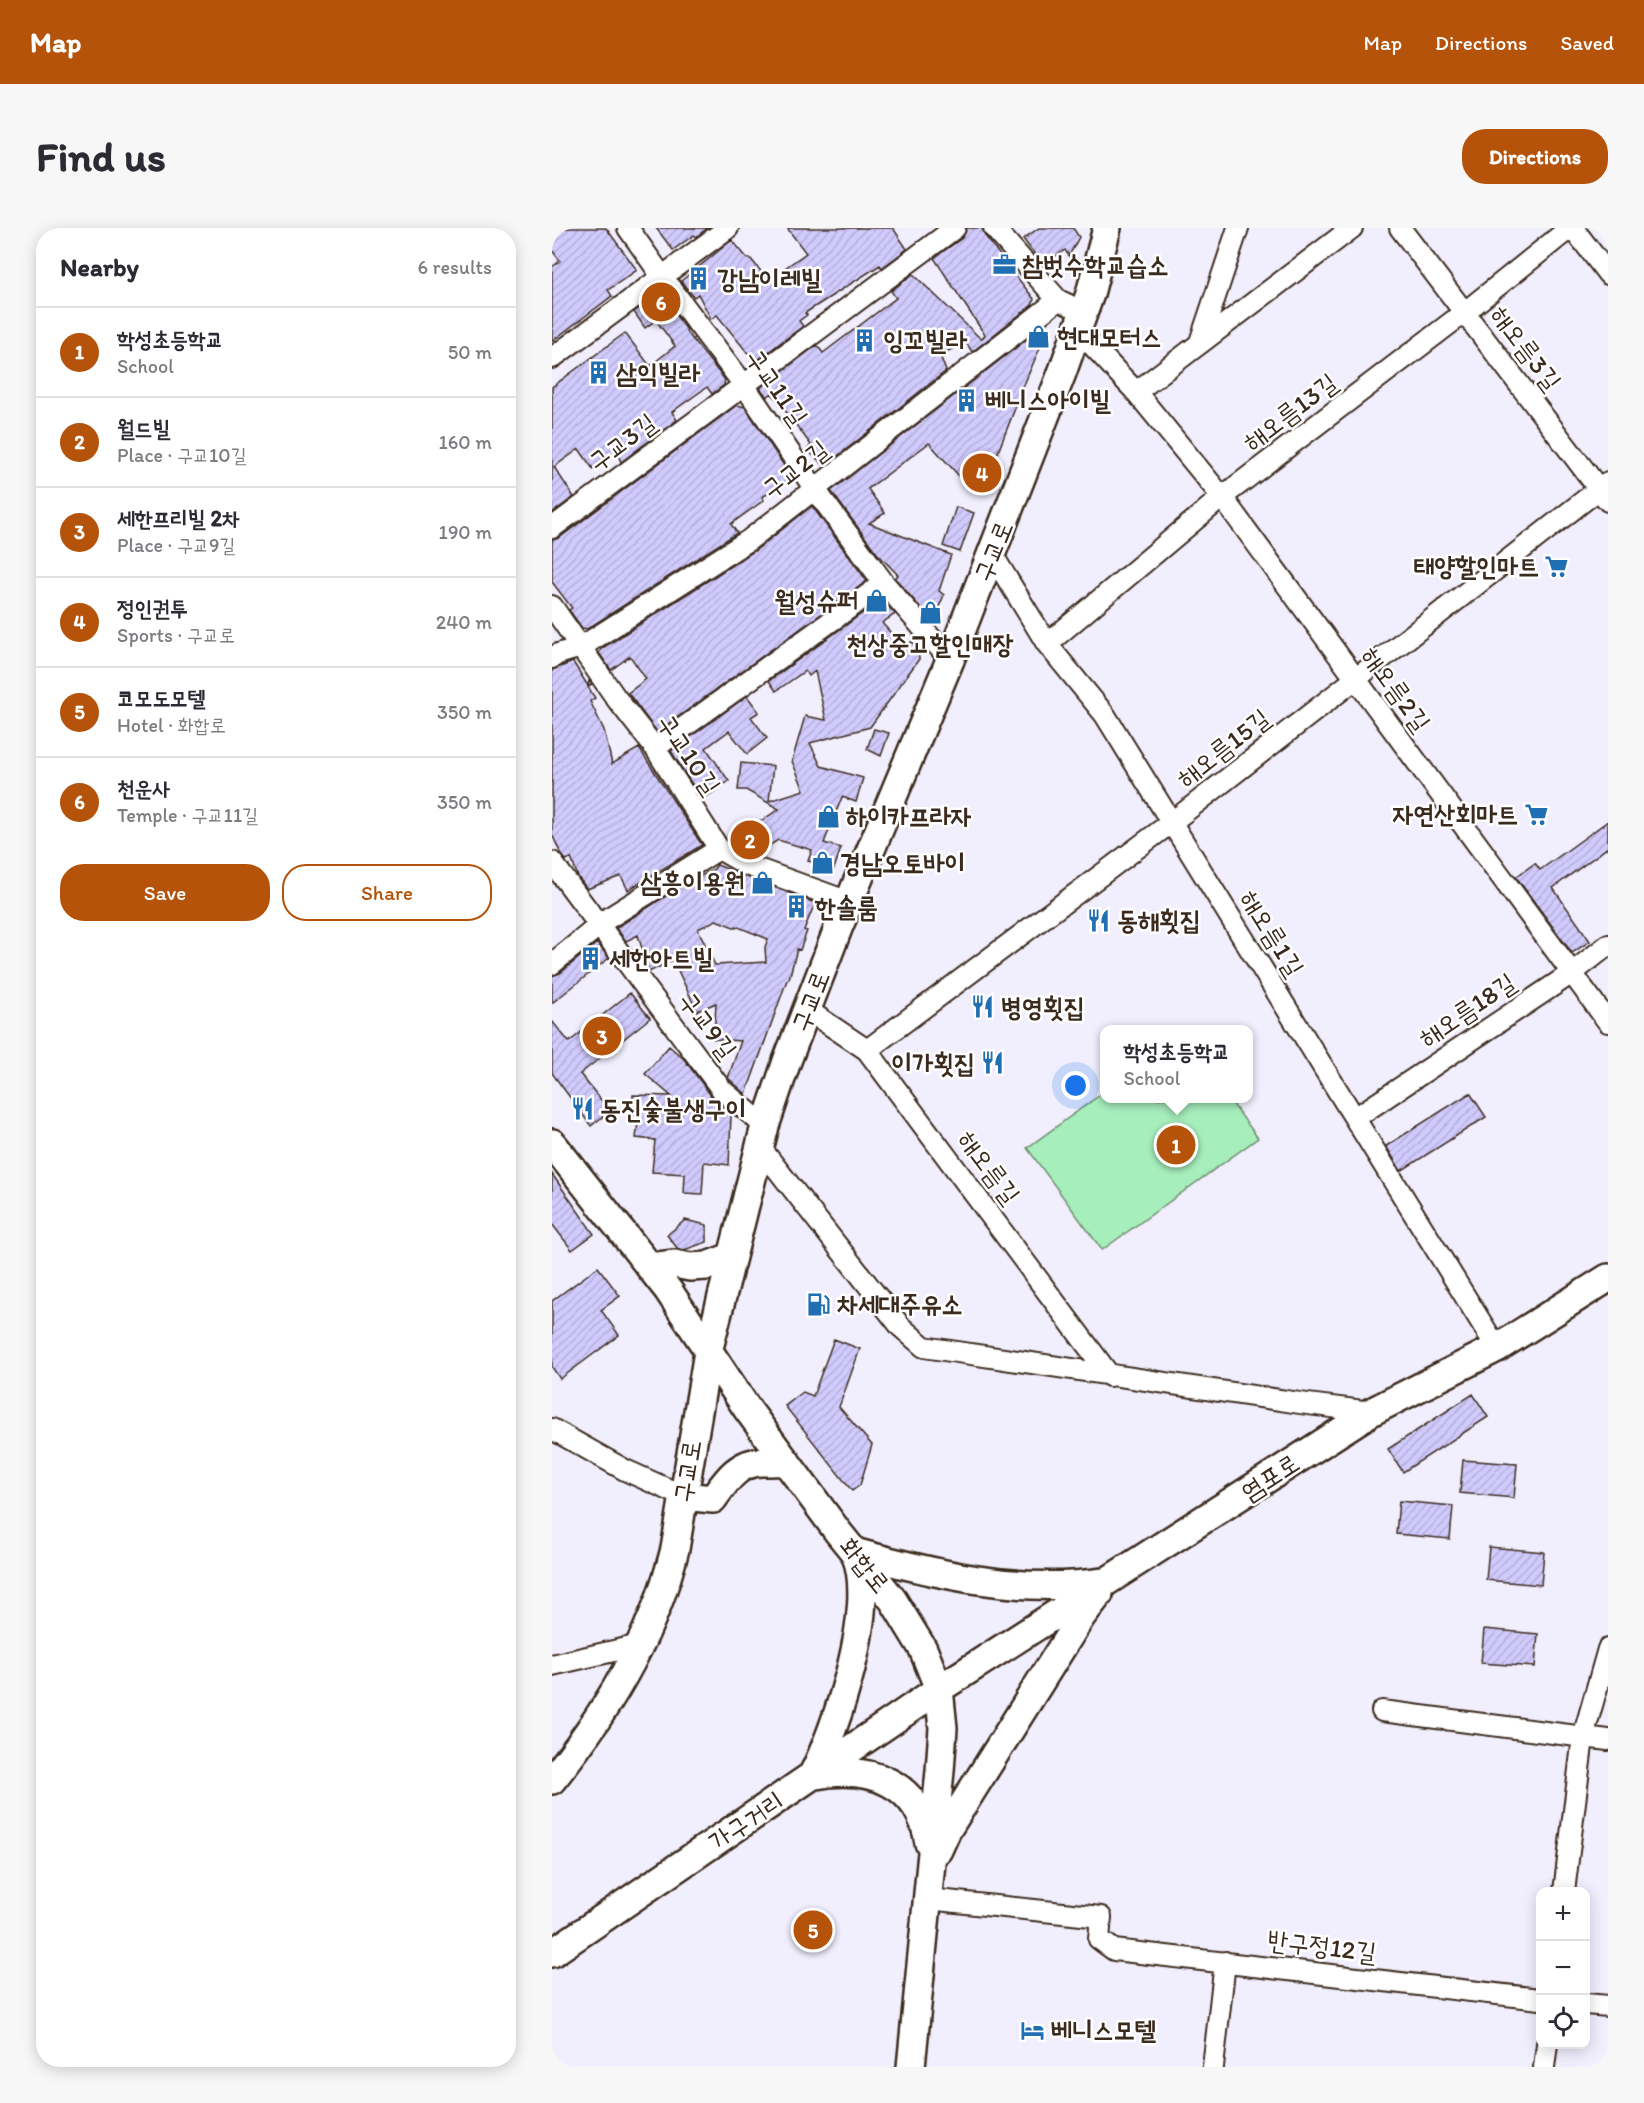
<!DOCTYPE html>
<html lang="en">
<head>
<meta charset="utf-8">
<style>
  :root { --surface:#fff; --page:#f7f7f7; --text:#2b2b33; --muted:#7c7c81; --line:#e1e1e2; --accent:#b45309 }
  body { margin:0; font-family:Itim,"Poor Story",sans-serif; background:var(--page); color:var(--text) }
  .controls { position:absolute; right:18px; bottom:18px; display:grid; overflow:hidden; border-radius:12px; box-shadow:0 3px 15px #0003 }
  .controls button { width:54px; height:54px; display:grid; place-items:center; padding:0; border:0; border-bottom:2px solid var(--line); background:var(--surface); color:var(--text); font:30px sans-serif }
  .you { position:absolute; left:524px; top:858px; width:21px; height:21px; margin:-15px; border:4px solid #fff; border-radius:50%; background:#1a73e8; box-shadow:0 0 0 9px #1a73e833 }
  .badge { display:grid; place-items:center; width:39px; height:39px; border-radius:50%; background:var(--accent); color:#fff; font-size:20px; font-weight:700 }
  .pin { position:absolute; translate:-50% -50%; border:3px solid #fff; box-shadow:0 2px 6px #0006 }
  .popup { position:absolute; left:548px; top:797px; width:153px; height:78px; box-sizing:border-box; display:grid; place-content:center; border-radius:12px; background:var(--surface); filter:drop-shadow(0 2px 4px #0005); font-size:20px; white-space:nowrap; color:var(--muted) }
  .popup b { font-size:22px; color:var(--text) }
  .popup::after { content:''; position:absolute; left:50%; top:100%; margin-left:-12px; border:12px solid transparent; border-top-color:var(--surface) }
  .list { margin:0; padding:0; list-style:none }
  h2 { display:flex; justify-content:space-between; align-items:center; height:78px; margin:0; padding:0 24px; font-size:26px }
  h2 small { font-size:20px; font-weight:400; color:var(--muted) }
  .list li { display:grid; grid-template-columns:39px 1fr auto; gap:18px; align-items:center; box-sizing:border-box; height:90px; padding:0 24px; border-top:2px solid var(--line) }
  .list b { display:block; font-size:22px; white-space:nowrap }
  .list p { margin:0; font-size:20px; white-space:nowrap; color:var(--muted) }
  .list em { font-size:20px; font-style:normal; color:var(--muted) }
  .actions { display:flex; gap:12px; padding:18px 24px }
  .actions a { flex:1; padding:14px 0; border:2px solid var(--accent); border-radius:24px; text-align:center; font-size:21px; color:var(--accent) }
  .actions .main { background:var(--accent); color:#fff }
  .icon { flex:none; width:33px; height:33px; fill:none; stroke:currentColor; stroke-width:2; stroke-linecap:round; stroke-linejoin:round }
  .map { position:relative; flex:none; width:1056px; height:1839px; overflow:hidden; border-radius:24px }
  header { display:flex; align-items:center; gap:36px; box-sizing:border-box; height:84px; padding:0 30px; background:var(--accent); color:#fff }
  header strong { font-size:28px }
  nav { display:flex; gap:33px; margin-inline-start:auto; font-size:21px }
  .intro { display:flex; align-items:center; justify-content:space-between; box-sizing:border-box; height:144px; padding:0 36px }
  h1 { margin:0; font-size:42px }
  .button { padding:15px 27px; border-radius:24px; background:var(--accent); color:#fff; font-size:21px; font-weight:700 }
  main { display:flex; gap:36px; padding:0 36px }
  aside { flex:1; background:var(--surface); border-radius:24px; box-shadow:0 3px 15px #0003 }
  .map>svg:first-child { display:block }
</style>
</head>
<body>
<header>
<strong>Map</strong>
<nav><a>Map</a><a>Directions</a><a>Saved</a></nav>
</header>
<div class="intro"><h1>Find us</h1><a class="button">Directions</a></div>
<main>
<aside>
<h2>Nearby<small>6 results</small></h2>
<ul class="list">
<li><span class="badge">1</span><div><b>학성초등학교</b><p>School</p></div><em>50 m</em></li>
<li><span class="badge">2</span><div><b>월드빌</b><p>Place · 구교10길</p></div><em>160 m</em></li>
<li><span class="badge">3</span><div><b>세한프리빌 2차</b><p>Place · 구교9길</p></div><em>190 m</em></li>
<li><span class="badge">4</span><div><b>정인권투</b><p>Sports · 구교로</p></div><em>240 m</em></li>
<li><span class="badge">5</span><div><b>코모도모텔</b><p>Hotel · 화합로</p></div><em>350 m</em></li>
<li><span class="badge">6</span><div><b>천운사</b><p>Temple · 구교11길</p></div><em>350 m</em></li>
</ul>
<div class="actions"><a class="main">Save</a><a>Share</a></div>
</aside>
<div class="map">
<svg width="1056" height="1839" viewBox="0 0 1056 1839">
  <defs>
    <pattern id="building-hatch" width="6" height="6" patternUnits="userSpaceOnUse" patternTransform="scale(1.5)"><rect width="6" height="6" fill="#d1cbfd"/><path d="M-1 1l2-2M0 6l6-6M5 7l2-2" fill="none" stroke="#b4aed8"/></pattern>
  </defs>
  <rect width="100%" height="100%" fill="#f1effe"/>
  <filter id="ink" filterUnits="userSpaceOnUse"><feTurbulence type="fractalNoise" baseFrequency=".0167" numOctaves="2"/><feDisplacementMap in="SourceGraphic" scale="12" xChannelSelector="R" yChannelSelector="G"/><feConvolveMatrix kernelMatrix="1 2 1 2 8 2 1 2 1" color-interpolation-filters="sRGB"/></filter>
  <g filter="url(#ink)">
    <path fill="#a6eebc" stroke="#708c6d" stroke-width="1.5" d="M552 864V870L677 871 706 910 550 1022 475 920Z"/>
    <path fill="url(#building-hatch)" stroke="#3b2a1e" stroke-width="1.5" fill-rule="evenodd" d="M0 0H54L85 42 56 62 60 68 0 113V39L8 33 0 22Z
      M104 0H156L144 9 142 7 121 22Z
      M235 0H341L355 21 330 40 328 37 253 85 255 87 247 93 251 98 203 134 165 87 159 91 146 66 142 69 129 53 180 12 196 31 198 30 216 52 254 25Z
      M415 0H430L433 8 482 71 480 77 420 124 414 114 388 127 394 143 273 238 255 222 259 217 220 165 215 169 208 160 265 117 271 125 344 70 339 63 361 46 429 111 433 107 382 30 410 10Z
      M487 0H521L527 9 517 28 513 22 491 37 471 11Z
      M103 69H110L135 102 134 103 173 152 172 157 160 166 155 159 120 184 125 192 69 234 65 224 41 241 27 221 2 239 22 269 0 285V159L73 105 98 138 123 118 104 92 93 100 82 84Z
      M484 104 493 108 474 152 439 242 418 260 377 215 316 261 333 285 317 295 399 327 387 363 392 367 382 391 379 392 343 350 346 347 324 324 279 263Z
      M185 177 193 179 241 251 210 269 212 272 179 296 185 305 35 401 30 400 17 382 20 380 0 354V312L7 310Z
      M260 278 315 353 105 504 76 465 94 451 78 428 59 442 47 425 49 421 204 322Z
      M404 279 422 285 408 324 391 318Z
      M330 371 343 386 330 395 353 421 360 413 366 421 367 431 318 499 258 515 269 538 311 550 304 574 290 569 272 615 289 620 282 641 256 633 260 622 226 612 202 627 200 626 179 613 227 581 194 562H186L189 535 221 538 217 573 252 562 240 533 253 488 274 492 263 443 257 448 253 443 224 463 217 453Z
      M21 434 36 458 37 453 40 456 36 459 43 470 38 473 52 502 60 536 87 520 150 617 76 662 69 648 35 661 26 649 19 630 14 632 9 626 0 606V442Z
      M195 468 207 484 199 489 215 510 195 526 177 503 154 520 177 553 150 572 119 523Z
      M322 501 337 505 329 528 315 521Z
      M1056 593V619L1001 660 1038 713 1020 725 964 649 983 635 988 642Z
      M165 637 263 675 252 702 255 703 248 722 245 721 237 751 235 752 194 866 176 850 189 813 162 811 164 775 145 783 121 732 97 744 86 707 74 713 64 700 123 662 162 641ZM164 692 184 700V698L216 711 213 719 214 734 163 737 146 701Z
      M45 715 57 730 0 775V748L8 745Z
      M78 765 98 790 28 846 58 883 39 898 0 845V793L17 814Z
      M117 818 132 831 160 869 179 887 177 937 152 934 150 966 132 965 133 946 100 944 103 912 84 910 87 886H80L81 867 119 868 93 846Z
      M918 865 934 889 849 943 834 918Z
      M0 946 42 1006 20 1022 0 996Z
      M133 992 155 997V1014L132 1022 126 1021 115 1007Z
      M46 1039 68 1068 49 1082 67 1107 8 1151 0 1139V1073Z
      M282 1111 308 1121 287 1179 320 1217 308 1257 300 1263 233 1178 251 1164 261 1168Z
      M921 1166 936 1189 851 1244 836 1221Z
      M911 1232 965 1236 962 1270 908 1265Z
      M847 1273 901 1278 898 1311 844 1306Z
      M937 1319 992 1324 989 1357 934 1352Z
      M932 1401 986 1406 983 1439 929 1435Z"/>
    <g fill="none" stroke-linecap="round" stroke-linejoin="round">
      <defs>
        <path id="street" d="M76 0 109 47 192 157 262 260 332 355 398 432
          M442 0 506 72 517 77
          M848 0 1056 273
          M1021 0 1056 46
          M526 102 584 164 670 269 1056 794
          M648 114 686 0
          M0 130 176 0
          M584 164 800 0
          M0 300 403 0
          M440 326 495 416 553 487 945 1120
          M0 378 64 470 103 520 167 621 195 637 297 674
          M495 416 670 269 913 84 1018 0
          M0 430 6 426 29 419 197 312 506 72
          M103 520 332 355
          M0 634 170 862 213 898
          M0 736 55 691 167 621
          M254 781 315 822 558 1148
          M315 822 620 594 1056 254
          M803 890 1020 745 1056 717
          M207 918 349 1099 372 1119 748 1175 819 1184
          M0 1201 73 1242 131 1268
          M0 1437 88 1417
          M830 1483 1056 1512
          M1012 1664 1031 1509 1056 1421
          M376 1671 549 1689 547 1711 562 1722 988 1771
          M1034 1776 1056 1778
          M661 1839 673 1734
          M992 1839 995 1816"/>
        <path id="secondary" d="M0 915 116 1062 196 1182 286 1304 341 1372 371 1421 387 1461 391 1500 388 1543 359 1839
          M98 1039 123 1036 138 1039 155 1038 179 1029
          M131 1268 161 1271C174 1253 186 1234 210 1234 218 1234 226 1234 234 1233
          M302 1324C384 1346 464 1366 550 1354
          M264 1547C319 1537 368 1555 377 1615
          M260 1548C285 1500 325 1379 304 1328
          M0 1552C55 1484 102 1406 123 1321L156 1124 213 898 235 833 287 698 398 432 510 145 538 66 555 0
          M386 1622 395 1602 529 1389 547 1366
          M0 1725 387 1461 819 1184 945 1120 1056 1050"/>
      </defs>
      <use href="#street" stroke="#3b2a1e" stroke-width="24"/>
      <use href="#secondary" stroke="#3b2a1e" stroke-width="32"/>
      <use href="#street" stroke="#fff" stroke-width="20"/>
      <use href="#secondary" stroke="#fff" stroke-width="27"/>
    </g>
  </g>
  <defs>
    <symbol id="office-bare" viewBox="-9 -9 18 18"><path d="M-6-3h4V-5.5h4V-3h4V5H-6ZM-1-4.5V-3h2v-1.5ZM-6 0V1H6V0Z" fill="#1f6fb2" stroke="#fff" stroke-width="2.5" paint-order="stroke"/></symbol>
    <symbol id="building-bare" viewBox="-9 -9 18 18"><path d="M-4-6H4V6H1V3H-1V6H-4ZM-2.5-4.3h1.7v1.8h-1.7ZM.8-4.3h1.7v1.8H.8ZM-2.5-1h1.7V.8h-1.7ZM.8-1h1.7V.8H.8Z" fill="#1f6fb2" stroke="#fff" stroke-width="2.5" paint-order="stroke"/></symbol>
    <symbol id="shop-bare" viewBox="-9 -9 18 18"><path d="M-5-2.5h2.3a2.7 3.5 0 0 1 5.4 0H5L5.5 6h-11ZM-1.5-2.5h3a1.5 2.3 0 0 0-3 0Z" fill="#1f6fb2" stroke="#fff" stroke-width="2.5" paint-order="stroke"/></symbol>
    <symbol id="supermarket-bare" viewBox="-9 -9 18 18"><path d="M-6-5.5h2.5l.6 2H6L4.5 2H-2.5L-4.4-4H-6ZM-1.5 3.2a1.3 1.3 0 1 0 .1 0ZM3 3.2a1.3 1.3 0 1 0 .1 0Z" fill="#1f6fb2" stroke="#fff" stroke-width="2.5" paint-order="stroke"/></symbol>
    <symbol id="restaurant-bare" viewBox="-9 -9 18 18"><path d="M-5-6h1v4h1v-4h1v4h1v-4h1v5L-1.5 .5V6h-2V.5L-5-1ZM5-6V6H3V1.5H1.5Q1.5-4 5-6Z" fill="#1f6fb2" stroke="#fff" stroke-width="2.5" paint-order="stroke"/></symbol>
    <symbol id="fuel-bare" viewBox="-9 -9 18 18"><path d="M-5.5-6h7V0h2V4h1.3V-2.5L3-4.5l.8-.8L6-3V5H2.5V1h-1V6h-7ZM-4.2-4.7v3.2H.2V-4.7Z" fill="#1f6fb2" stroke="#fff" stroke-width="2.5" paint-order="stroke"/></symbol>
    <symbol id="hotel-bare" viewBox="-9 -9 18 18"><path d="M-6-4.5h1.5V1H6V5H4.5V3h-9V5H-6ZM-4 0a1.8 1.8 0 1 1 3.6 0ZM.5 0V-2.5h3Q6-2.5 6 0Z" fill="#1f6fb2" stroke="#fff" stroke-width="2.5" paint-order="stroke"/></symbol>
  </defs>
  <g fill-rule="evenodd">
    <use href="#office-bare" x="436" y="20" width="33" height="33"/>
    <use href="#building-bare" x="130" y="34" width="33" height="33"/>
    <use href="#shop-bare" x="470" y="92" width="33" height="33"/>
    <use href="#building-bare" x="296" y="96" width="33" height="33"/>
    <use href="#building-bare" x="30" y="128" width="33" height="33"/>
    <use href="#building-bare" x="398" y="156" width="33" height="33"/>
    <use href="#supermarket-bare" x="988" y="322" width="33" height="33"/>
    <use href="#shop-bare" x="308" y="356" width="33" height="33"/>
    <use href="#shop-bare" x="362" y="368" width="33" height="33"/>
    <use href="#supermarket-bare" x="968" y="570" width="33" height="33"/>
    <use href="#shop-bare" x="260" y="572" width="33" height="33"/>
    <use href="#shop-bare" x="254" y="618" width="33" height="33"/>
    <use href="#shop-bare" x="194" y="638" width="33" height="33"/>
    <use href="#building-bare" x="228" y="662" width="33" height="33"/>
    <use href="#restaurant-bare" x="530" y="676" width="33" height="33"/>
    <use href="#building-bare" x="22" y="714" width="33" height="33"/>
    <use href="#restaurant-bare" x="414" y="762" width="33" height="33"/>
    <use href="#restaurant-bare" x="424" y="818" width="33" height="33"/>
    <use href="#restaurant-bare" x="14" y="864" width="33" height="33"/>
    <use href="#fuel-bare" x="250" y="1060" width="33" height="33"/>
    <use href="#hotel-bare" x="464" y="1786" width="33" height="33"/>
  </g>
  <g text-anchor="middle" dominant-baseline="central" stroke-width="5" stroke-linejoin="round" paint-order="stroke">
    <g font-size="26" font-weight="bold" fill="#3b2a1e" stroke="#fff" text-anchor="start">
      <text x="470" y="37">참벗수학교습소</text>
      <text x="165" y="51">강남이레빌</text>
      <text x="505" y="109">현대모터스</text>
      <text x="331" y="112">잉꼬빌라</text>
      <text x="64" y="145">삼익빌라</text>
      <text x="433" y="172">베니스아이빌</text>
      <text x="987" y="338" text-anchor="end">태양할인마트</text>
      <text x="306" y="373" text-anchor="end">월성슈퍼</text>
      <text x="378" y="416" text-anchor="middle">천상중고할인매장</text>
      <text x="966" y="586" text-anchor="end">자연산회마트</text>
      <text x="294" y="588">하이카프라자</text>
      <text x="288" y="635">경남오토바이</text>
      <text x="193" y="654" text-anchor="end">삼흥이용원</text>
      <text x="263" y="679">한솔룸</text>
      <text x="565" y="692">동해횟집</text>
      <text x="57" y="730">세한아트빌</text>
      <text x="449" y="779">병영횟집</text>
      <text x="423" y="835" text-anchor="end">이가횟집</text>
      <text x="48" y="881">동진숯불생구이</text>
      <text x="285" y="1076">차세대주유소</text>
      <text x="499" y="1802">베니스모텔</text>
    </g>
    <g font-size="26" fill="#3b2a1e" stroke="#fff">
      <text transform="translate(974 120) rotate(53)">해오름3길</text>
      <text transform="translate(225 159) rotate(55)">구교11길</text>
      <text transform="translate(738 184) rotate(-37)">해오름13길</text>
      <text transform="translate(70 214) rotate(-37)">구교3길</text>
      <text transform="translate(243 241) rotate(-38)">구교2길</text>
      <text transform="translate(441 323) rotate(-68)">구교로</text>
      <text transform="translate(844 461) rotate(54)">해오름2길</text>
      <text transform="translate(671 520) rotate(-38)">해오름15길</text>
      <text transform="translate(137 526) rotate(56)">구교10길</text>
      <text transform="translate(720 705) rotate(58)">해오름1길</text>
      <text transform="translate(258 773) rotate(-69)">구교로</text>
      <text transform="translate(915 782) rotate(-34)">해오름18길</text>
      <text transform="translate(156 797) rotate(53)">구교9길</text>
      <text transform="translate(437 939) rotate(53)">해오름길</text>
      <text transform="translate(135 1243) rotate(-81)">구교로</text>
      <text transform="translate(718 1249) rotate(-33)">염포로</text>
      <text transform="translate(313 1337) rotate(51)">화합로</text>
      <text transform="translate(194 1593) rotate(-34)">가구거리</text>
      <text transform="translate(770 1718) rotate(7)">반구정12길</text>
    </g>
  </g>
</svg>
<div class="controls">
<button>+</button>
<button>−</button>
<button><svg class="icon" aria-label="locate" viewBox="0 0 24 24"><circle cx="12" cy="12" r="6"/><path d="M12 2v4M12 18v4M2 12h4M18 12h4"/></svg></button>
</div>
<div class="you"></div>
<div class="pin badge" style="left:624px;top:917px">1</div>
<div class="popup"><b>학성초등학교</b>School</div>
<div class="pin badge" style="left:198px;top:612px">2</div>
<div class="pin badge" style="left:50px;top:808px">3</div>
<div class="pin badge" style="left:430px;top:245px">4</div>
<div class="pin badge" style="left:261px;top:1702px">5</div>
<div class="pin badge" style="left:109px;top:74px">6</div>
</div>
</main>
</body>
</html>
